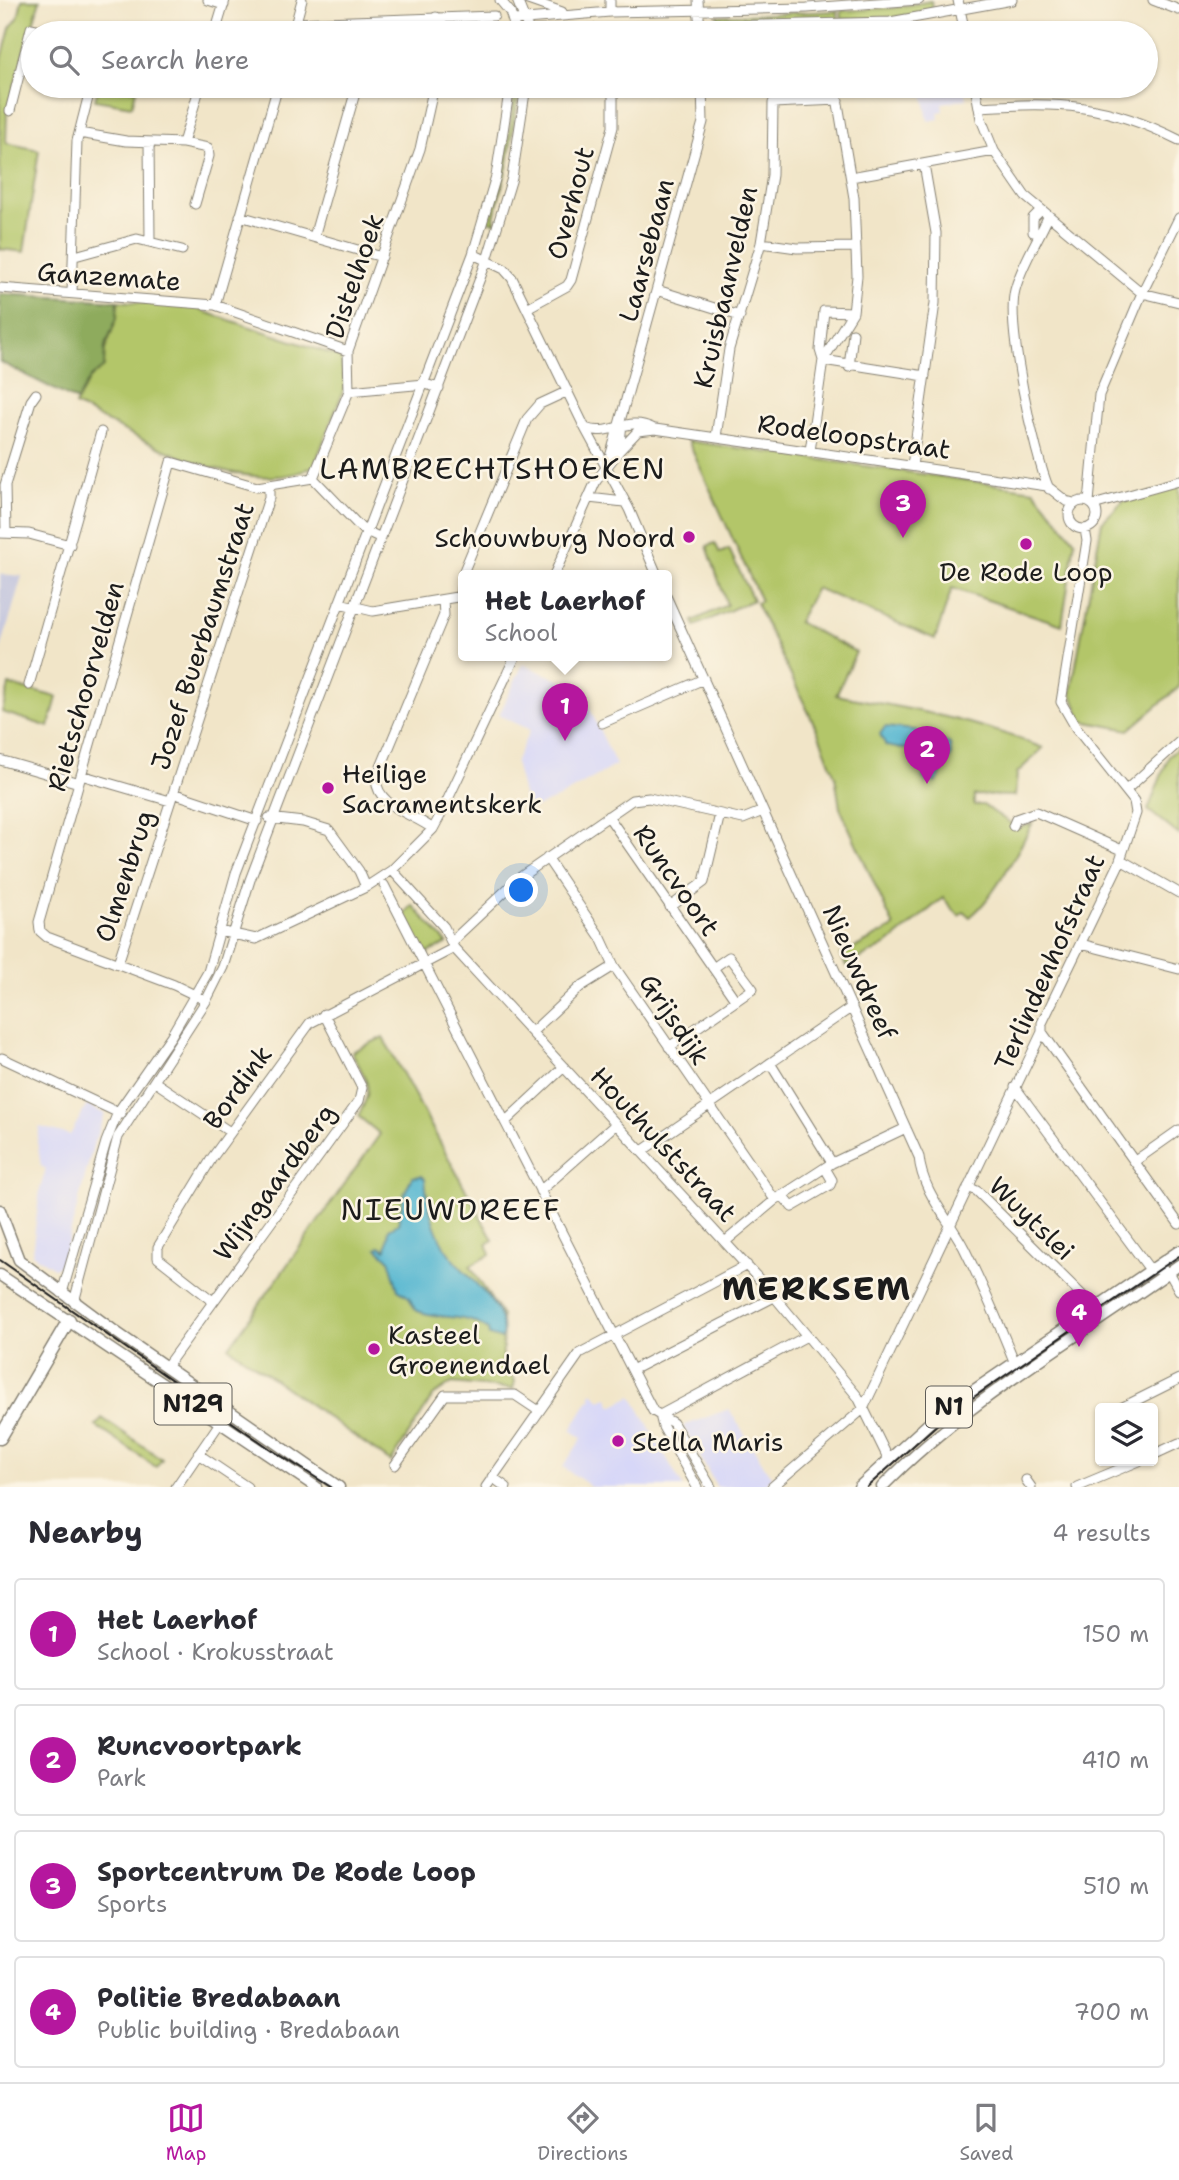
<!DOCTYPE html>
<html lang="en">
<head>
<meta charset="utf-8">
<style>
  :root { --surface:#fff; --page:#f2f2f3; --text:#2b2b33; --muted:#7c7c81; --line:#e1e1e2; --accent:#b5179e }
  body { margin:0; font-family:"Shantell Sans",sans-serif; background:var(--page); color:var(--text) }
  .controls { position:absolute; right:21px; bottom:21px; display:grid; overflow:hidden; border-radius:7px; box-shadow:0 2px 5px #0004 }
  .controls button { width:63px; height:63px; display:grid; place-items:center; padding:0; border:0; border-bottom:2px solid var(--line); background:var(--surface); color:var(--text); font:35px sans-serif }
  .you { position:absolute; left:522px; top:891px; width:24px; height:24px; margin:-18px; border:5px solid #fff; border-radius:50%; background:#1a73e8; box-shadow:0 0 0 10px #1a73e833 }
  .badge { display:grid; place-items:center; width:46px; height:46px; border-radius:50%; background:var(--accent); color:#fff; font-size:23px; font-weight:700 }
  .pin { position:absolute; translate:-50% -58px; filter:drop-shadow(0 2px 4px #0008) }
  .pin::after { content:''; position:absolute; top:37px; width:24px; height:21px; background:inherit; clip-path:polygon(0 0,100% 0,50% 100%) }
  .popup { position:absolute; left:458px; top:570px; width:214px; height:91px; box-sizing:border-box; display:grid; place-content:center; border-radius:7px; background:var(--surface); filter:drop-shadow(0 2px 5px #0005); font-size:23px; white-space:nowrap; color:var(--muted) }
  .popup b { font-size:26px; color:var(--text) }
  .popup::after { content:''; position:absolute; left:50%; top:100%; margin-left:-14px; border:14px solid transparent; border-top-color:var(--surface) }
  .list { margin:0; padding:0; list-style:none }
  h2 { display:flex; justify-content:space-between; align-items:center; height:91px; margin:0; padding:0 28px; font-size:30px }
  h2 small { font-size:23px; font-weight:400; color:var(--muted) }
  .list li { display:grid; grid-template-columns:46px 1fr auto; gap:21px; align-items:center; box-sizing:border-box; height:112px; margin:0 14px 14px; padding:0 14px; border:2px solid var(--line); border-radius:7px }
  .list b { display:block; font-size:26px; white-space:nowrap }
  .list p { margin:0; font-size:23px; white-space:nowrap; color:var(--muted) }
  .list em { font-size:23px; font-style:normal; color:var(--muted) }
  .icon { flex:none; width:38px; height:38px; fill:none; stroke:currentColor; stroke-width:2; stroke-linecap:round; stroke-linejoin:round }
  .map { position:relative; flex:none; width:1179px; height:1487px; overflow:hidden }
  .search { position:absolute; background:var(--surface); box-shadow:0 2px 5px #0004; left:21px; right:21px; top:21px; height:77px; display:flex; align-items:center; gap:18px; box-sizing:border-box; padding:0 24px; border-radius:38px; color:var(--muted); font-size:26px }
  .sheet { height:595px; background:var(--surface) }
  nav { display:flex; justify-content:space-around; align-items:center; box-sizing:border-box; height:98px; border-top:2px solid var(--line); background:var(--surface); font-size:19px; color:var(--muted) }
  nav a { display:grid; justify-items:center; gap:4px }
  nav .on { color:var(--accent) }
  .map>svg:first-child { display:block }
</style>
</head>
<body>
<div class="map">
<svg width="1179" height="1487" viewBox="0 0 1179 1487">
  <rect width="100%" height="100%" fill="#fcf5e5"/>
  <filter id="ink" filterUnits="userSpaceOnUse"><feTurbulence type="fractalNoise" baseFrequency=".0143" numOctaves="2"/><feDisplacementMap in="SourceGraphic" scale="14" xChannelSelector="R" yChannelSelector="G"/><feConvolveMatrix kernelMatrix="1 2 1 2 8 2 1 2 1" color-interpolation-filters="sRGB"/></filter>
  <filter id="wash" filterUnits="userSpaceOnUse"><feTurbulence type="fractalNoise" baseFrequency=".00686" numOctaves="4" result="noise"/><feDisplacementMap in="SourceGraphic" scale="28" xChannelSelector="R" yChannelSelector="G"/><feGaussianBlur stdDeviation="1.57" result="paint"/><feColorMatrix in="noise" values="0 0 0 0 0 0 0 0 0 0 0 0 0 0 0 0 0 1.4 0 .05"/><feComposite in="paint" operator="in"/></filter>
  <g filter="url(#wash)">
    <rect width="100%" height="100%" fill="#f1e5c8"/>
    <path fill="#d7d7f8" d="M951 86H962L967 99 942 103 943 111 938 112 939 119 928 121 923 93Z
      M523 664 581 690 616 765 558 798 527 811 515 762 530 730 499 715Z
      M87 1105 105 1114 94 1142 62 1265 54 1268 32 1254 40 1189 46 1169 41 1166 37 1141 40 1127 70 1135Z
      M593 1392 601 1401 607 1397 612 1406 632 1396 683 1487H592L563 1467 582 1438 571 1430 589 1400H594L590 1396Z
      M729 1409 772 1478 761 1487H717L683 1426Z"/>
    <path fill="#bfc2dd" d="M0 574 22 576 0 652Z"/>
    <path fill="#b3c669" stroke="#687142" stroke-width="2" d="M22 0H40L7 111 6 143 39 150 24 252 0 249V66L10 28 18 18Z
      M931 1 933 11 894 18 842 20 841 11 893 8Z
      M838 11V20L717 23V16Z
      M99 86H117L136 91 132 106 95 100Z
      M516 86H520L508 163 494 217 496 223 487 221 501 165H504Z
      M118 301 202 307V311L341 357 345 386 314 466C249 503 135 436 75 405 93 373 116 338 118 301Z
      M688 441 1034 490 1075 541 1062 625 952 588 935 639 816 588 798 622 856 652 836 695C907 708 976 720 1043 748L1017 773 1015 796 974 795V805H983L1018 828 1032 824C1018 852 994 898 970 917L964 912 959 916 943 898 889 943 846 966 841 955 894 927 840 808 835 776 817 730 756 603 761 601Z
      M1179 486V687L1129 730 1082 721 1071 692 1102 522 1123 501Z
      M715 543 720 553 729 549 753 600 695 626 693 621 727 605 707 546Z
      M9 685 57 697 49 727 2 712Z
      M1179 747V835L1148 810 1169 756Z
      M412 905 447 943 423 956 402 917Z
      M383 1037 493 1240 487 1244 491 1254 470 1266 502 1316 503 1361 515 1381 513 1389 452 1383 433 1396 391 1462 229 1347 380 1134 358 1116C376 1085 366 1082 352 1052Z
      M102 1418 162 1459 156 1467 96 1426Z"/>
    <path fill="#8eab5d" stroke="#55643c" stroke-width="2" d="M0 294 118 301 117 318 105 346 104 367 91 377 77 401 0 362Z"/>
    <path fill="#51b5d0" stroke="#366876" stroke-width="2" d="M885 727 915 730 950 744 951 756 937 781 928 783 923 778C923 741 915 753 886 746L880 734Z
      M422 1176 425 1179C427 1203 432 1225 444 1246 460 1275 509 1302 502 1339L489 1335 488 1330C466 1312 439 1321 415 1310L409 1297 398 1290 389 1259 377 1248 380 1246 386 1250 389 1229 398 1224 404 1194 412 1177Z"/>
  </g>
  <g filter="url(#ink)">
    <g fill="none" stroke-linecap="round" stroke-linejoin="round">
      <defs>
        <path id="minor" d="M208 0 224 5
          M500 0 510 12 514 25
          M517 0 527 25
          M528 0 562 12
          M610 0V12
          M698 0 700 33
          M958 0 965 33
          M1153 0 1179 10
          M436 17V33
          M514 20 610 12 807 8 919 0
          M296 23 494 16
          M514 31 890 22 1012 0
          M215 33 225 0
          M293 33 302 0
          M975 86 981 119 994 151 1025 196 1142 293 1179 302
          M979 107C1061 102 1105 103 1179 140
          M10 111 31 28 56 33
          M79 133 126 141 183 143 208 148 209 156 195 204
          M149 142 150 240
          M183 143 200 86
          M851 177 994 151
          M240 216 382 257
          M1048 217C1038 240 1021 266 1015 290 1006 325 1034 454 1049 489
          M1033 232V218L1041 210
          M314 237 357 86
          M761 243 797 248 856 247
          M473 254 504 269 512 278 585 428 629 509 657 575
          M75 256 137 239 182 250
          M0 288 215 305 348 351
          M657 290 740 316
          M72 293 77 141 91 86
          M215 305 278 86
          M527 308 567 286 571 280 613 127V86
          M823 360 925 376
          M823 360 820 350 824 311 853 312
          M849 367 853 333
          M349 391 425 384 439 388
          M585 428C610 438 627 415 652 428
          M716 437 729 349 761 243 772 175 773 103 838 100
          M619 451 638 431 655 429 1047 486 1066 501 1074 503
          M810 451 823 360 853 312 857 276 854 198 835 86
          M912 466 935 303 936 233 924 164
          M607 468 703 122 702 86
          M313 478 349 391 348 351 420 149 434 86
          M313 478 362 529 381 538
          M589 498 624 502
          M1069 515a14 14 0 1 1 28 0a14 14 0 1 1-28 0Z
          M1089 502 1099 395 1142 293 1179 218
          M1093 505 1179 481
          M0 533 29 534 70 545
          M6 533 5 485 31 401 36 394
          M554 575 596 481 619 451 622 424
          M666 596 919 1157C922 1191 948 1218 964 1248 983 1286 1000 1326 1016 1366
          M460 597 463 573 527 419 540 404 568 391
          M339 603 373 611 463 596
          M29 685 101 432
          M602 723 704 679
          M0 760 79 783
          M81 775 170 801
          M1126 790 1179 742
          M173 793 257 821
          M608 816 736 1001
          M269 818 303 822 329 830 359 871 366 887
          M1013 826 1016 819 1036 812 1122 850
          M433 829C414 814 377 807 376 779L444 615 443 600
          M547 858 601 938 614 966 775 1200
          M1121 860 1179 893
          M392 870 444 927 454 948 769 1290 858 1397 888 1458
          M384 885 653 1411 673 1423 711 1487
          M670 907 704 882 720 814
          M219 931 256 939 366 887 392 870 433 829 440 816 516 655
          M452 941 519 878 632 800 649 798 743 819 763 811
          M1081 944 1179 969
          M118 963 269 498V487
          M201 998 174 985 47 937 40 931 39 922 171 462 257 487 313 478
          M532 1032 580 987 614 966
          M1042 1032 1179 1224
          M669 1047 753 989 729 957 713 968
          M2 1058 121 1114
          M770 1063 832 1163
          M155 1082 230 1132
          M1015 1087 1148 1267 1169 1272 1179 1290
          M505 1122 564 1067
          M642 1151 852 1007
          M1135 1161 1179 1130
          M968 1187 977 1191 1096 1309
          M540 1191 616 1124
          M782 1195 792 1207 830 1185 832 1180 825 1168
          M726 1241 775 1200 832 1163 906 1128
          M62 1293 106 1142 118 1112 171 1036 208 972 236 873 473 254 496 176 510 86
          M213 1301 158 1258V1247L212 1158 310 1023 454 948
          M74 1302 118 1137 206 1001 223 967 250 880 487 260 512 178 526 86
          M166 1367 359 1101 362 1088 324 1014
          M632 1370 772 1298
          M1121 1408 1179 1379
          M660 1415 805 1337
          M660 1415 663 1427 697 1487
          M198 1454 247 1487
          M1153 1455 1179 1443
          M395 1465 445 1395H515L539 1411
          M492 1477 506 1487
          M1026 1480 1031 1487
          M176 1487 228 1411
          M486 1487 580 1353 747 1265
          M772 1487 863 1409 1042 1032V1023L1118 866 1136 813 1134 801 1076 728 1061 702 1087 541 1085 529
          M1077 1487 1139 1461"/>
        <path id="major" d="M0 1210 19 1260 113 1330 339 1487
          M0 1275 316 1487
          M859 1487 939 1414 1179 1251
          M882 1487C969 1398 1079 1337 1179 1265"/>
        <path id="highway" d="M0 1438 69 1320"/>
      </defs>
      <use href="#minor" stroke="#868072" stroke-width="11"/>
      <use href="#major" stroke="#868072" stroke-width="13"/>
      <use href="#highway" stroke="#868072" stroke-width="15"/>
      <use href="#minor" stroke="#fff" stroke-width="9"/>
      <use href="#major" stroke="#fff" stroke-width="10"/>
      <use href="#highway" stroke="#fff" stroke-width="12"/>
      <path stroke="#1c1c1c" stroke-width="2" d="M0 1260 272 1450 331 1487
        M867 1487 949 1414 1179 1256"/>
    </g>
  </g>
  <g fill="#b5179e" stroke="#fcf5e5" stroke-width="2.5">
    <circle cx="689" cy="537" r="7"/>
    <circle cx="1026" cy="544" r="7"/>
    <circle cx="328" cy="788" r="7"/>
    <circle cx="374" cy="1349" r="7"/>
    <circle cx="618" cy="1441" r="7"/>
  </g>
  <g text-anchor="middle" dominant-baseline="central" stroke-width="5" stroke-linejoin="round" paint-order="stroke">
    <g fill="#fcf5e5" stroke="#5f5d58" stroke-width="2">
      <rect x="154.5" y="1383.5" width="77" height="41" rx="5"/>
      <rect x="926" y="1386.5" width="46" height="41" rx="5"/>
    </g>
    <g font-size="24" font-weight="bold" fill="#1c1c1c">
      <text x="193" y="1404">N129</text>
      <text x="949" y="1407">N1</text>
    </g>
    <g font-size="26" fill="#1c1c1c" stroke="#fcf5e5">
      <text transform="translate(570 203) rotate(-75)">Overhout</text>
      <text transform="translate(646 250) rotate(-75)">Laarsebaan</text>
      <text transform="translate(109 276) rotate(4)">Ganzemate</text>
      <text transform="translate(354 276) rotate(-71)">Distelhoek</text>
      <text transform="translate(725 287) rotate(-77)">Kruisbaanvelden</text>
      <text transform="translate(854 436) rotate(8)">Rodeloopstraat</text>
      <text transform="translate(202 636) rotate(-72)">Jozef Buerbaumstraat</text>
      <text transform="translate(85 686) rotate(-74)">Rietschoorvelden</text>
      <text transform="translate(124 876) rotate(-72)">Olmenbrug</text>
      <text transform="translate(677 880) rotate(55)">Runcvoort</text>
      <text transform="translate(1049 962) rotate(-66)">Terlindenhofstraat</text>
      <text transform="translate(860 972) rotate(66)">Nieuwdreef</text>
      <text transform="translate(675 1019) rotate(56)">Grijsdijk</text>
      <text transform="translate(237 1087) rotate(-54)">Bordink</text>
      <text transform="translate(664 1144) rotate(47)">Houthulststraat</text>
      <text transform="translate(274 1182) rotate(-54)">Wijngaardberg</text>
      <text transform="translate(1032 1218) rotate(44)">Wuytslei</text>
    </g>
    <g font-size="26" fill="#1c1c1c" stroke="#fcf5e5" text-anchor="start">
      <text x="675" y="537" text-anchor="end">Schouwburg Noord</text>
      <text x="1026" y="571" text-anchor="middle">De Rode Loop</text>
      <text x="342" y="773">Heilige<tspan x="342" dy="30">Sacramentskerk</tspan></text>
      <text x="388" y="1334">Kasteel<tspan x="388" dy="30">Groenendael</tspan></text>
      <text x="632" y="1441">Stella Maris</text>
    </g>
    <g font-size="30" letter-spacing="2" fill="#1c1c1c" stroke="#fcf5e5">
      <text x="493" y="468">LAMBRECHTSHOEKEN</text>
      <text x="451" y="1209">NIEUWDREEF</text>
    </g>
    <g font-size="33" font-weight="bold" letter-spacing="2" fill="#1c1c1c" stroke="#fcf5e5">
      <text x="817" y="1288">MERKSEM</text>
    </g>
  </g>
</svg>
<div class="controls">
<button><svg class="icon" aria-label="layers" viewBox="0 0 24 24"><path d="M12 4l9 5-9 5-9-5zM3 14l9 5 9-5"/></svg></button>
</div>
<div class="you"></div>
<div class="pin badge" style="left:565px;top:741px">1</div>
<div class="popup"><b>Het Laerhof</b>School</div>
<div class="pin badge" style="left:927px;top:784px">2</div>
<div class="pin badge" style="left:903px;top:538px">3</div>
<div class="pin badge" style="left:1079px;top:1347px">4</div>
<div class="search"><svg class="icon" aria-label="search" viewBox="0 0 24 24"><circle cx="10" cy="10" r="6"/><path d="M15 15l6 6"/></svg>Search here</div>
</div>
<section class="sheet">
<h2>Nearby<small>4 results</small></h2>
<ul class="list">
<li><span class="badge">1</span><div><b>Het Laerhof</b><p>School · Krokusstraat</p></div><em>150 m</em></li>
<li><span class="badge">2</span><div><b>Runcvoortpark</b><p>Park</p></div><em>410 m</em></li>
<li><span class="badge">3</span><div><b>Sportcentrum De Rode Loop</b><p>Sports</p></div><em>510 m</em></li>
<li><span class="badge">4</span><div><b>Politie Bredabaan</b><p>Public building · Bredabaan</p></div><em>700 m</em></li>
</ul>
</section>
<nav>
<a class="on"><svg class="icon" aria-label="map" viewBox="0 0 24 24"><path d="M3 6l6-2 6 2 6-2v14l-6 2-6-2-6 2zM9 4v14M15 6v14"/></svg>Map</a>
<a><svg class="icon" aria-label="directions" viewBox="0 0 24 24"><path d="M12 3l9 9-9 9-9-9zM9 14v-3h6M13 9l2 2-2 2"/></svg>Directions</a>
<a><svg class="icon" aria-label="saved" viewBox="0 0 24 24"><path d="M7 4h10v16l-5-4-5 4z"/></svg>Saved</a>
</nav>
</body>
</html>
